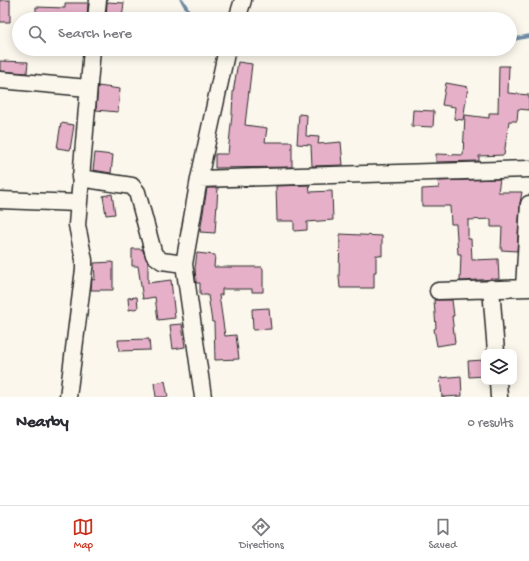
<!DOCTYPE html>
<html lang="en">
<head>
<meta charset="utf-8">
<style>
  :root { --surface:#fff; --page:#f7f7f7; --text:#2b2b33; --muted:#7c7c81; --line:#e1e1e2; --accent:#c8321e }
  body { margin:0; font-family:"Gochi Hand",sans-serif; background:var(--page); color:var(--text) }
  .controls { position:absolute; right:12px; bottom:12px; display:grid; overflow:hidden; border-radius:8px; box-shadow:0 2px 10px #0003 }
  .controls button { width:36px; height:36px; display:grid; place-items:center; padding:0; border:0; border-bottom:1px solid var(--line); background:var(--surface); color:var(--text); font:20px sans-serif }
  .list { margin:0; padding:0; list-style:none }
  h2 { display:flex; justify-content:space-between; align-items:center; height:52px; margin:0; padding:0 16px; font-size:17px }
  h2 small { font-size:13px; font-weight:400; color:var(--muted) }
  .icon { flex:none; width:22px; height:22px; fill:none; stroke:currentColor; stroke-width:2; stroke-linecap:round; stroke-linejoin:round }
  .map { position:relative; flex:none; width:529px; height:397px; overflow:hidden }
  .search { position:absolute; background:var(--surface); box-shadow:0 2px 10px #0003; left:12px; right:12px; top:12px; height:44px; display:flex; align-items:center; gap:10px; box-sizing:border-box; padding:0 14px; border-radius:22px; color:var(--muted); font-size:15px }
  .sheet { height:108px; background:var(--surface) }
  nav { display:flex; justify-content:space-around; align-items:center; box-sizing:border-box; height:56px; border-top:1px solid var(--line); background:var(--surface); font-size:11px; color:var(--muted) }
  nav a { display:grid; justify-items:center; gap:2px }
  nav .on { color:var(--accent) }
  .map>svg:first-child { display:block }
</style>
</head>
<body>
<div class="map">
<svg width="529" height="397" viewBox="0 0 529 397">
  <rect width="100%" height="100%" fill="#fbf7ec"/>
  <filter id="ink" filterUnits="userSpaceOnUse"><feTurbulence type="fractalNoise" baseFrequency=".025" numOctaves="2"/><feDisplacementMap in="SourceGraphic" scale="8" xChannelSelector="R" yChannelSelector="G"/><feConvolveMatrix kernelMatrix="1 2 1 2 8 2 1 2 1" color-interpolation-filters="sRGB"/></filter>
  <g filter="url(#ink)">
    <g fill="none" stroke-linecap="round" stroke-linejoin="round">
      <path stroke="#6e8ca5" stroke-width="3.5" d="M182 0 193 19
        M510 40 529 36
        M322 49H325"/>
    </g>
    <path fill="#e6b0c9" stroke="#2b2b2b" d="M0 0H10V22H0Z
      M107 2 124 3 122 19H106Z
      M65 3H88L87 19H36V7L65 8Z
      M0 61 28 62 27 73 0 71Z
      M238 62 252 64 245 125 267 128 265 142H292V167L215 168V154H228L232 114 233 93Z
      M499 66H509L508 93 529 95V110L518 109 517 121H509L504 155 479 156V161L436 162V154L463 155 465 115 489 118V113H498Z
      M446 83 468 87 463 120 454 119 455 107 442 105Z
      M98 86 120 89 118 112 96 110Z
      M413 110 434 111 433 127 412 126Z
      M299 114 307 115 306 136 319 137 318 144 341 142 343 165 312 166 311 145 297 144Z
      M61 123 74 125 70 150 57 148Z
      M95 153 113 155 111 173 93 170Z
      M500 179 498 192H522L520 203 517 251 501 250 502 227H491V219L468 220V239H471L472 260 498 259 499 279 460 281 461 254H458L456 224H451L450 206H422V189L439 188 438 181Z
      M309 185 310 192 332 191 333 220 307 222V230L294 231V221H277L276 186Z
      M207 188H218L215 233 200 232Z
      M112 194 115 214 106 215 103 196Z
      M340 234 382 236V256L376 255V272H374V288H340L339 277Z
      M132 249H142L148 262V283L171 280 175 318 158 320 155 297 143 299 138 266H132Z
      M197 253 215 255 214 267H262L263 269V292H252V289H222V295H219L225 336 236 335 239 359 215 360 214 322H212L208 295H200V283H196L195 268Z
      M113 262V290H91L92 279 95 280 94 263Z
      M137 297 138 308 129 310 128 298Z
      M434 300H452L454 316H452L455 343 437 346 434 329 436 328Z
      M269 308 271 329 253 330 252 309Z
      M182 324 185 347 173 349 170 325Z
      M149 339 150 350 119 351 118 340Z
      M484 360V376L469 377 468 361Z
      M461 376 462 396 442 397 440 378Z
      M165 381 168 397H156L154 383Z"/>
    <g fill="none" stroke-linecap="round" stroke-linejoin="round">
      <defs>
        <path id="minor" d="M96 19 98 0
          M237 19 243 0
          M0 80 88 88
          M80 178 132 186 137 192 154 255 162 261 184 264
          M199 179 529 169
          M0 200 78 203
          M491 288 496 352
          M524 288 529 204
          M438 291 529 288
          M498 382 499 397
          M68 397 84 269V260L77 225 92 49
          M203 397 184 264 199 179 227 49"/>
      </defs>
      <use href="#minor" stroke="#2b2b2b" stroke-width="19"/>
      <use href="#minor" stroke="#fbf7ec" stroke-width="16"/>
    </g>
  </g>
</svg>
<div class="controls">
<button><svg class="icon" aria-label="layers" viewBox="0 0 24 24"><path d="M12 4l9 5-9 5-9-5zM3 14l9 5 9-5"/></svg></button>
</div>
<div class="search"><svg class="icon" aria-label="search" viewBox="0 0 24 24"><circle cx="10" cy="10" r="6"/><path d="M15 15l6 6"/></svg>Search here</div>
</div>
<section class="sheet">
<h2>Nearby<small>0 results</small></h2>
<ul class="list">
</ul>
</section>
<nav>
<a class="on"><svg class="icon" aria-label="map" viewBox="0 0 24 24"><path d="M3 6l6-2 6 2 6-2v14l-6 2-6-2-6 2zM9 4v14M15 6v14"/></svg>Map</a>
<a><svg class="icon" aria-label="directions" viewBox="0 0 24 24"><path d="M12 3l9 9-9 9-9-9zM9 14v-3h6M13 9l2 2-2 2"/></svg>Directions</a>
<a><svg class="icon" aria-label="saved" viewBox="0 0 24 24"><path d="M7 4h10v16l-5-4-5 4z"/></svg>Saved</a>
</nav>
</body>
</html>
